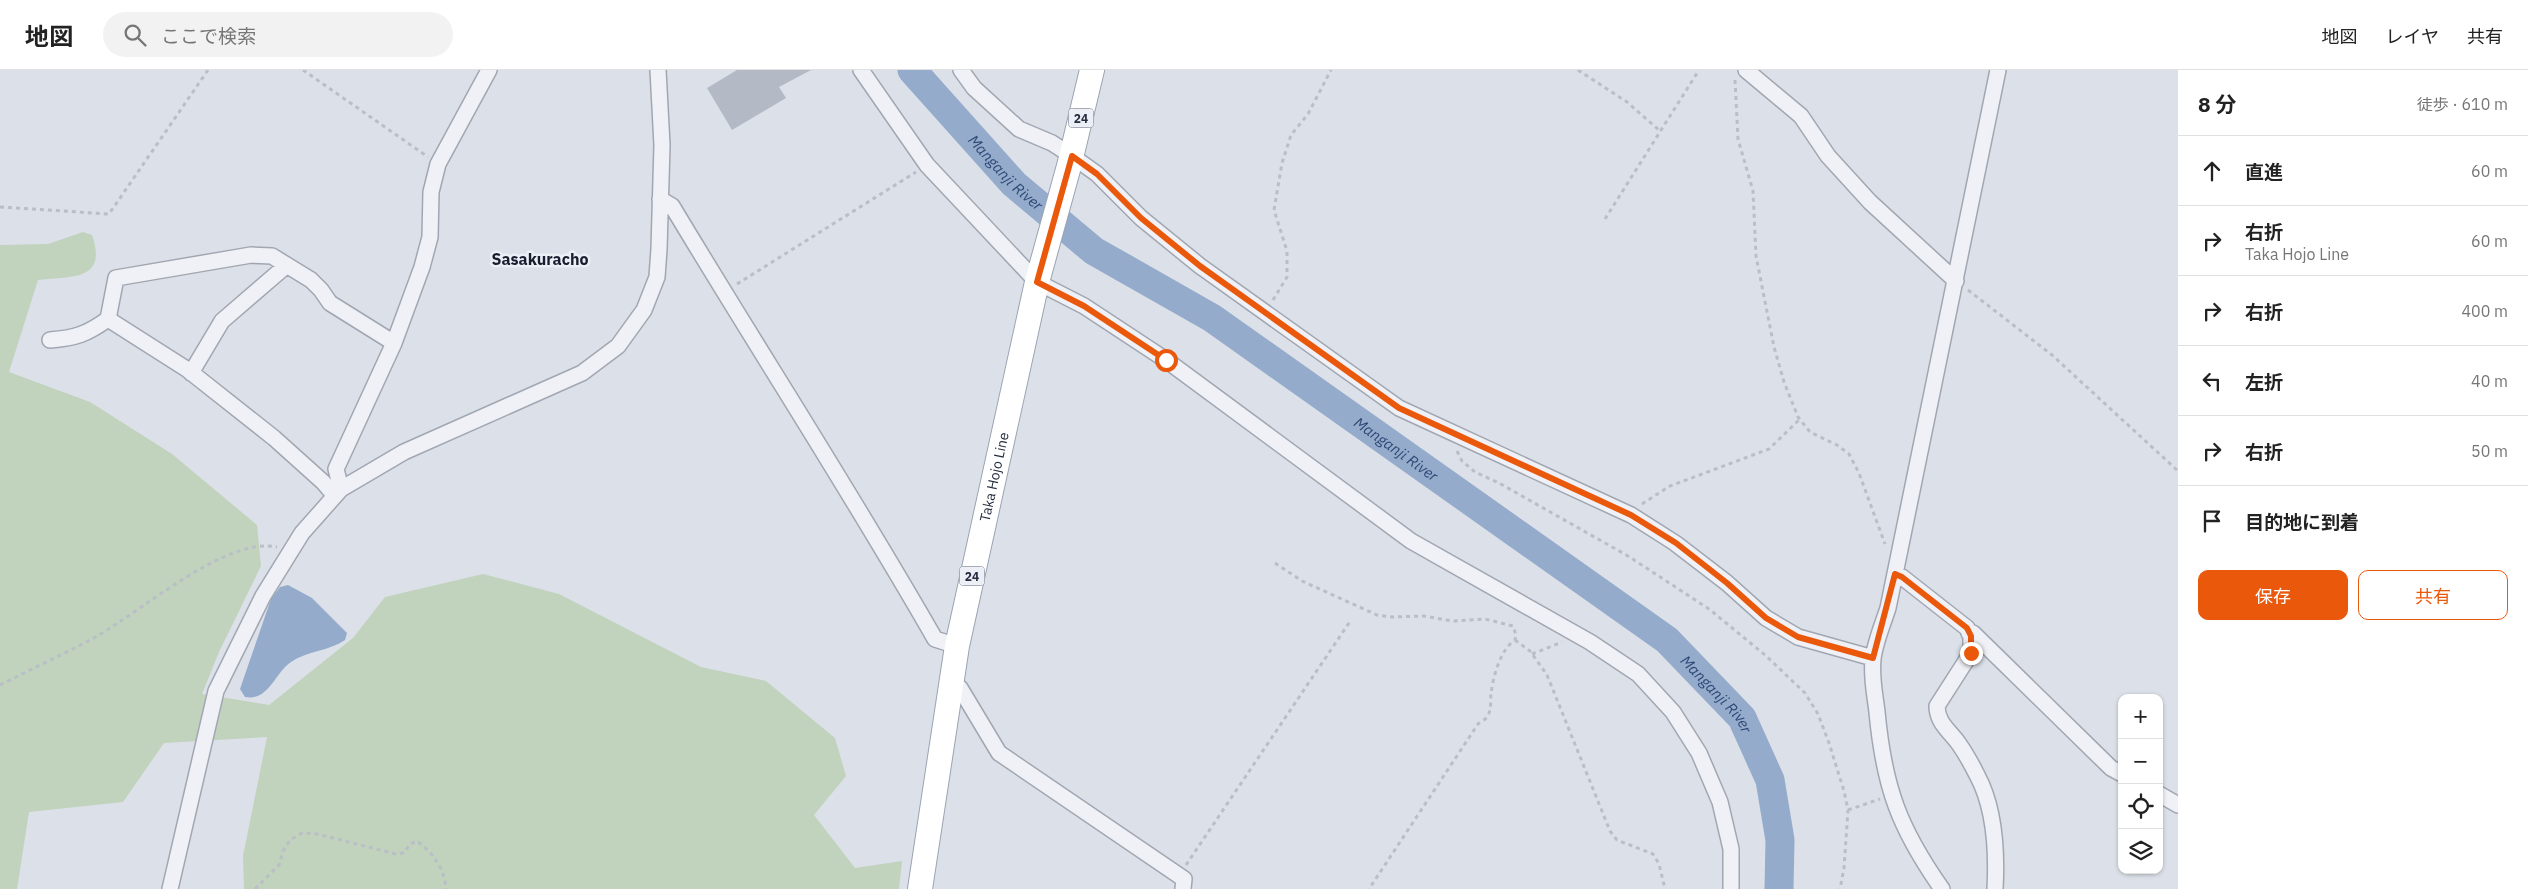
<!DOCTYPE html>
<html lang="ja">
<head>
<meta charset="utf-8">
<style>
  :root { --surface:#fff; --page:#f2f2f2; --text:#222; --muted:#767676; --line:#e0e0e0; --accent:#ea580c }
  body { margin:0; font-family:"IBM Plex Sans","Noto Sans JP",sans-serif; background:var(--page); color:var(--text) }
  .controls { position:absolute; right:15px; bottom:15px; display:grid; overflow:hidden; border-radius:10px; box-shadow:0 1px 4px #0004 }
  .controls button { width:45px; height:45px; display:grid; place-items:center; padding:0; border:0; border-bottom:1px solid var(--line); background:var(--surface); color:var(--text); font:25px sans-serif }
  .stop { position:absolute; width:15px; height:15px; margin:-11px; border:4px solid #ea580c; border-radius:50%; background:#fff }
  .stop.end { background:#ea580c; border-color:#fff; box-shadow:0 1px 5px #0008 }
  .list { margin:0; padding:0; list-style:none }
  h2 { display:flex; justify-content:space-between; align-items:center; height:65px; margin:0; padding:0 20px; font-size:21px }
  h2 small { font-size:16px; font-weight:400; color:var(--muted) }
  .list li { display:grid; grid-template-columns:32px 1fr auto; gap:15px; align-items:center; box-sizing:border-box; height:70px; padding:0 20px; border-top:1px solid var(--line) }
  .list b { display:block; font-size:19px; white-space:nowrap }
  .list p { margin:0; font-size:16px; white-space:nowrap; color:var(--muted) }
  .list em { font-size:16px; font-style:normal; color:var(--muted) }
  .actions { display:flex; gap:10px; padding:15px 20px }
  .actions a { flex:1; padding:11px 0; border:1px solid var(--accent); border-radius:10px; text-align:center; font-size:18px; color:var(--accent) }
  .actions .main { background:var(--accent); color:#fff }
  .icon { flex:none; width:28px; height:28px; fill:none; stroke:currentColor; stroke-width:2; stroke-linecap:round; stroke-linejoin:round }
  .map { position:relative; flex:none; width:2178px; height:819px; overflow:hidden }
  header { display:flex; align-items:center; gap:30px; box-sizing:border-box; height:70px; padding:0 25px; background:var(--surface); border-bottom:1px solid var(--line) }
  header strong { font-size:24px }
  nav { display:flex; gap:28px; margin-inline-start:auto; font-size:18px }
  .search { width:350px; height:45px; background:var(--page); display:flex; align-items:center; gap:12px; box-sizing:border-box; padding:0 18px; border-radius:28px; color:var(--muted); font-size:19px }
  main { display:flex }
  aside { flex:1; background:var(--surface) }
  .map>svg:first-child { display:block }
</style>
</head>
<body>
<header>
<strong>地図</strong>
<div class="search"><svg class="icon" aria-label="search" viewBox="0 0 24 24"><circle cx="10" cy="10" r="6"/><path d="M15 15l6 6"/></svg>ここで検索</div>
<nav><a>地図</a><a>レイヤ</a><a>共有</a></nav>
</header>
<main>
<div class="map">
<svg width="2178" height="819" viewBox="0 0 2178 819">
  <rect width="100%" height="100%" fill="#dce0e8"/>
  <path fill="#c1d2bd" d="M83 162 92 165C108 211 72 206 38 210L9 302 90 332 172 384 257 455 261 496 219 582 202 624 269 635 353 568 385 527 483 504 559 524 701 597 766 611 835 668 846 706 814 745 855 798 902 791 899 819H244L243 786 267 667 164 673 123 732 29 742 17 819H0V175L48 174Z"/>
  <path fill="#94abcb" d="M288 515 312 528 347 563 345 570C329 581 307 581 291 592 274 604 269 631 245 627L240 619 271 529 280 517Z"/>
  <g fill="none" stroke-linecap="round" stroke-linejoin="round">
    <path stroke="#94abcb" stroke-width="29" id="s1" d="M912 0 1014 114 1094 181 1212 248 1667 570 1742 648 1770 710 1780 770 1779 819"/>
  </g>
  <path fill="#b3b9c5" d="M737 0H811L779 17 786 28 732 60 707 18Z"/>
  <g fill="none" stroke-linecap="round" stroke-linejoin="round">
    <defs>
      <path id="minor" d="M861 0 927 95 1037 212 1084 236 1166 290 1411 471 1590 572 1638 604 1673 642 1699 683 1720 732 1731 779V819
        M961 0 974 18 1019 59 1052 73 1072 86 1097 104 1141 148 1200 196 1399 338 1631 445 1675 473 1727 513 1766 548 1798 567 1873 588
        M1746 0 1801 46 1828 86 1870 132 1956 211
        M660 129 672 136C759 281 851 422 935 569L957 576
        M50 270C76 268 87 264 108 249
        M191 303 222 251 287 195
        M341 419 336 399 394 273 422 197 430 167 431 122 438 94 489 0
        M334 425 323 412 274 368 188 300 108 249 116 208 251 185 272 186 311 210 321 220 330 233 394 273
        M1895 504 1902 507 1967 558 1971 567V583L1937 636C1937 653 1950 661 1959 674 1966 684 1972 695 1977 705 1995 738 1997 782 1995 819
        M1969 563H1973L2111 698 2122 704
        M952 612 960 618 999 683 1184 809 1183 819
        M2159 724 2178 735
        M170 819 216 621 263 526 302 463 341 419 404 382 582 303 618 276 644 240 657 207 659 179 662 75 658 0
        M1942 819C1899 758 1884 717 1877 642 1875 625 1871 607 1873 589 1875 572 1883 554 1888 538L1998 0"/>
      <g id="primary">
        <path id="s2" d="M920 819 957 576 1037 212 1069 96 1092 0"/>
      </g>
    </defs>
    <use href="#minor" stroke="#a1a7b2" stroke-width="18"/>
    <use href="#primary" stroke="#9ba3b4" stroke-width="26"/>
    <path stroke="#babec6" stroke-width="3" stroke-dasharray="4 4" stroke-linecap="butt" d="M303 0 428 87
      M1578 0 1627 32 1660 61
      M1735 10 1738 69 1753 121 1756 186 1774 277 1784 312 1798 347 1810 362 1837 375 1849 384 1859 403 1885 474
      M0 137 109 144 208 0
      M1605 149 1699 0
      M737 214 916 102
      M1968 220 2052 285 2178 401
      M1273 230 1287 207V181L1274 140 1282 93 1291 65 1308 44 1331 0
      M1457 381 1462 391 1475 402 1499 413 1628 486 1709 539 1765 585 1805 623 1818 644 1829 673 1844 721 1848 740 1844 798 1840 819
      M1642 434 1670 416 1769 379 1800 349
      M1275 493 1302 511 1377 545 1393 547 1424 546 1452 551 1485 549 1513 556 1516 565 1515 570C1500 580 1493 607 1491 624 1490 631 1492 640 1487 647 1485 650 1480 652 1478 654L1369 819
      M1515 570 1530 581 1547 605 1610 761 1617 770 1653 784 1659 794 1665 819
      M1532 584 1562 572
      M0 615C33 598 67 583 99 565 142 540 228 466 277 477
      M1848 740 1880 729
      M1186 795 1351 550
      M255 819 279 795 283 781 290 770 302 763 317 764 396 784 404 783 410 774 417 771C433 783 445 799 446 819"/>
    <use href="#minor" stroke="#eff1f6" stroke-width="15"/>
    <use href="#primary" stroke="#fff" stroke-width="24"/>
  </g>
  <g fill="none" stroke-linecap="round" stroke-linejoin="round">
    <path stroke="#ea580c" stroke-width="6" d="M1166 290 1084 236 1037 212 1072 86 1097 104 1141 148 1200 196 1399 338 1631 445 1676 473 1727 513 1766 548 1798 567 1873 588 1895 504 1902 507 1967 558 1971 566V583"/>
  </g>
  <g text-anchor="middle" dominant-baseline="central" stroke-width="5" stroke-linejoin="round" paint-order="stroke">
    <g fill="#eceff5" stroke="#616776" stroke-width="1">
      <rect x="1068.5" y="38.5" width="25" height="19" rx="4"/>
      <rect x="959.5" y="496.5" width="25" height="19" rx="4"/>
    </g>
    <g font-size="12" font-weight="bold" fill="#252d3f">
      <text x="1081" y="48">24</text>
      <text x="972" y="506">24</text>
    </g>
    <g font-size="14" fill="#252d3f" stroke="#eceff5">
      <text stroke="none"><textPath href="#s2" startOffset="419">Taka Hojo Line</textPath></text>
    </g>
    <g font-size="15" font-style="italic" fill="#2d4875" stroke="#eceff5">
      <text stroke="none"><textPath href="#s1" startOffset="139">Manganji River</textPath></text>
      <text stroke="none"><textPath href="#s1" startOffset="619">Manganji River</textPath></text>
      <text stroke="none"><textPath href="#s1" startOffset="1024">Manganji River</textPath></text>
    </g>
    <g font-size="16" font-weight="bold" fill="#181e2f" stroke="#eceff5">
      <text x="540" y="189">Sasakuracho</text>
    </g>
  </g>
</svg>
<div class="controls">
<button>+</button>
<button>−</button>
<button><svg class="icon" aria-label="locate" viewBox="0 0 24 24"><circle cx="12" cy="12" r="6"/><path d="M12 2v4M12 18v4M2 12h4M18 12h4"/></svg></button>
<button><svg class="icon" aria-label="layers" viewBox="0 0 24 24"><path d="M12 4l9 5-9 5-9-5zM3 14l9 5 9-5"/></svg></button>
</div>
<div class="stop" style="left:1166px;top:290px"></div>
<div class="stop end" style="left:1971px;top:583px"></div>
</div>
<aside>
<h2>8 分<small>徒歩 · 610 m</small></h2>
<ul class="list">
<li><svg class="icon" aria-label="ahead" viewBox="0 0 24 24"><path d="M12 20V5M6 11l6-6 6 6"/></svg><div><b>直進</b></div><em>60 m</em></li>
<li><svg class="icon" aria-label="right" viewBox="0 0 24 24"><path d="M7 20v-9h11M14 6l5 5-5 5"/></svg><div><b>右折</b><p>Taka Hojo Line</p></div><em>60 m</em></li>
<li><svg class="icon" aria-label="right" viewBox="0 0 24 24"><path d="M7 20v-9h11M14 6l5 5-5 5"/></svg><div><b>右折</b></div><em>400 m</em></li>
<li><svg class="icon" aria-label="left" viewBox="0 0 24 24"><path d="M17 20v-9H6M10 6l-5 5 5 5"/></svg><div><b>左折</b></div><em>40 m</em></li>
<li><svg class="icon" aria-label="right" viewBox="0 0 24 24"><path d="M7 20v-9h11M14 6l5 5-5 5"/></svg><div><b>右折</b></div><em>50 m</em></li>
<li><svg class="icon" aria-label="arrive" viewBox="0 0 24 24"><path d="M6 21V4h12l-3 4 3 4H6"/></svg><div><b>目的地に到着</b></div></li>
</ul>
<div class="actions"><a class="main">保存</a><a>共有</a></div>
</aside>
</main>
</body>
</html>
